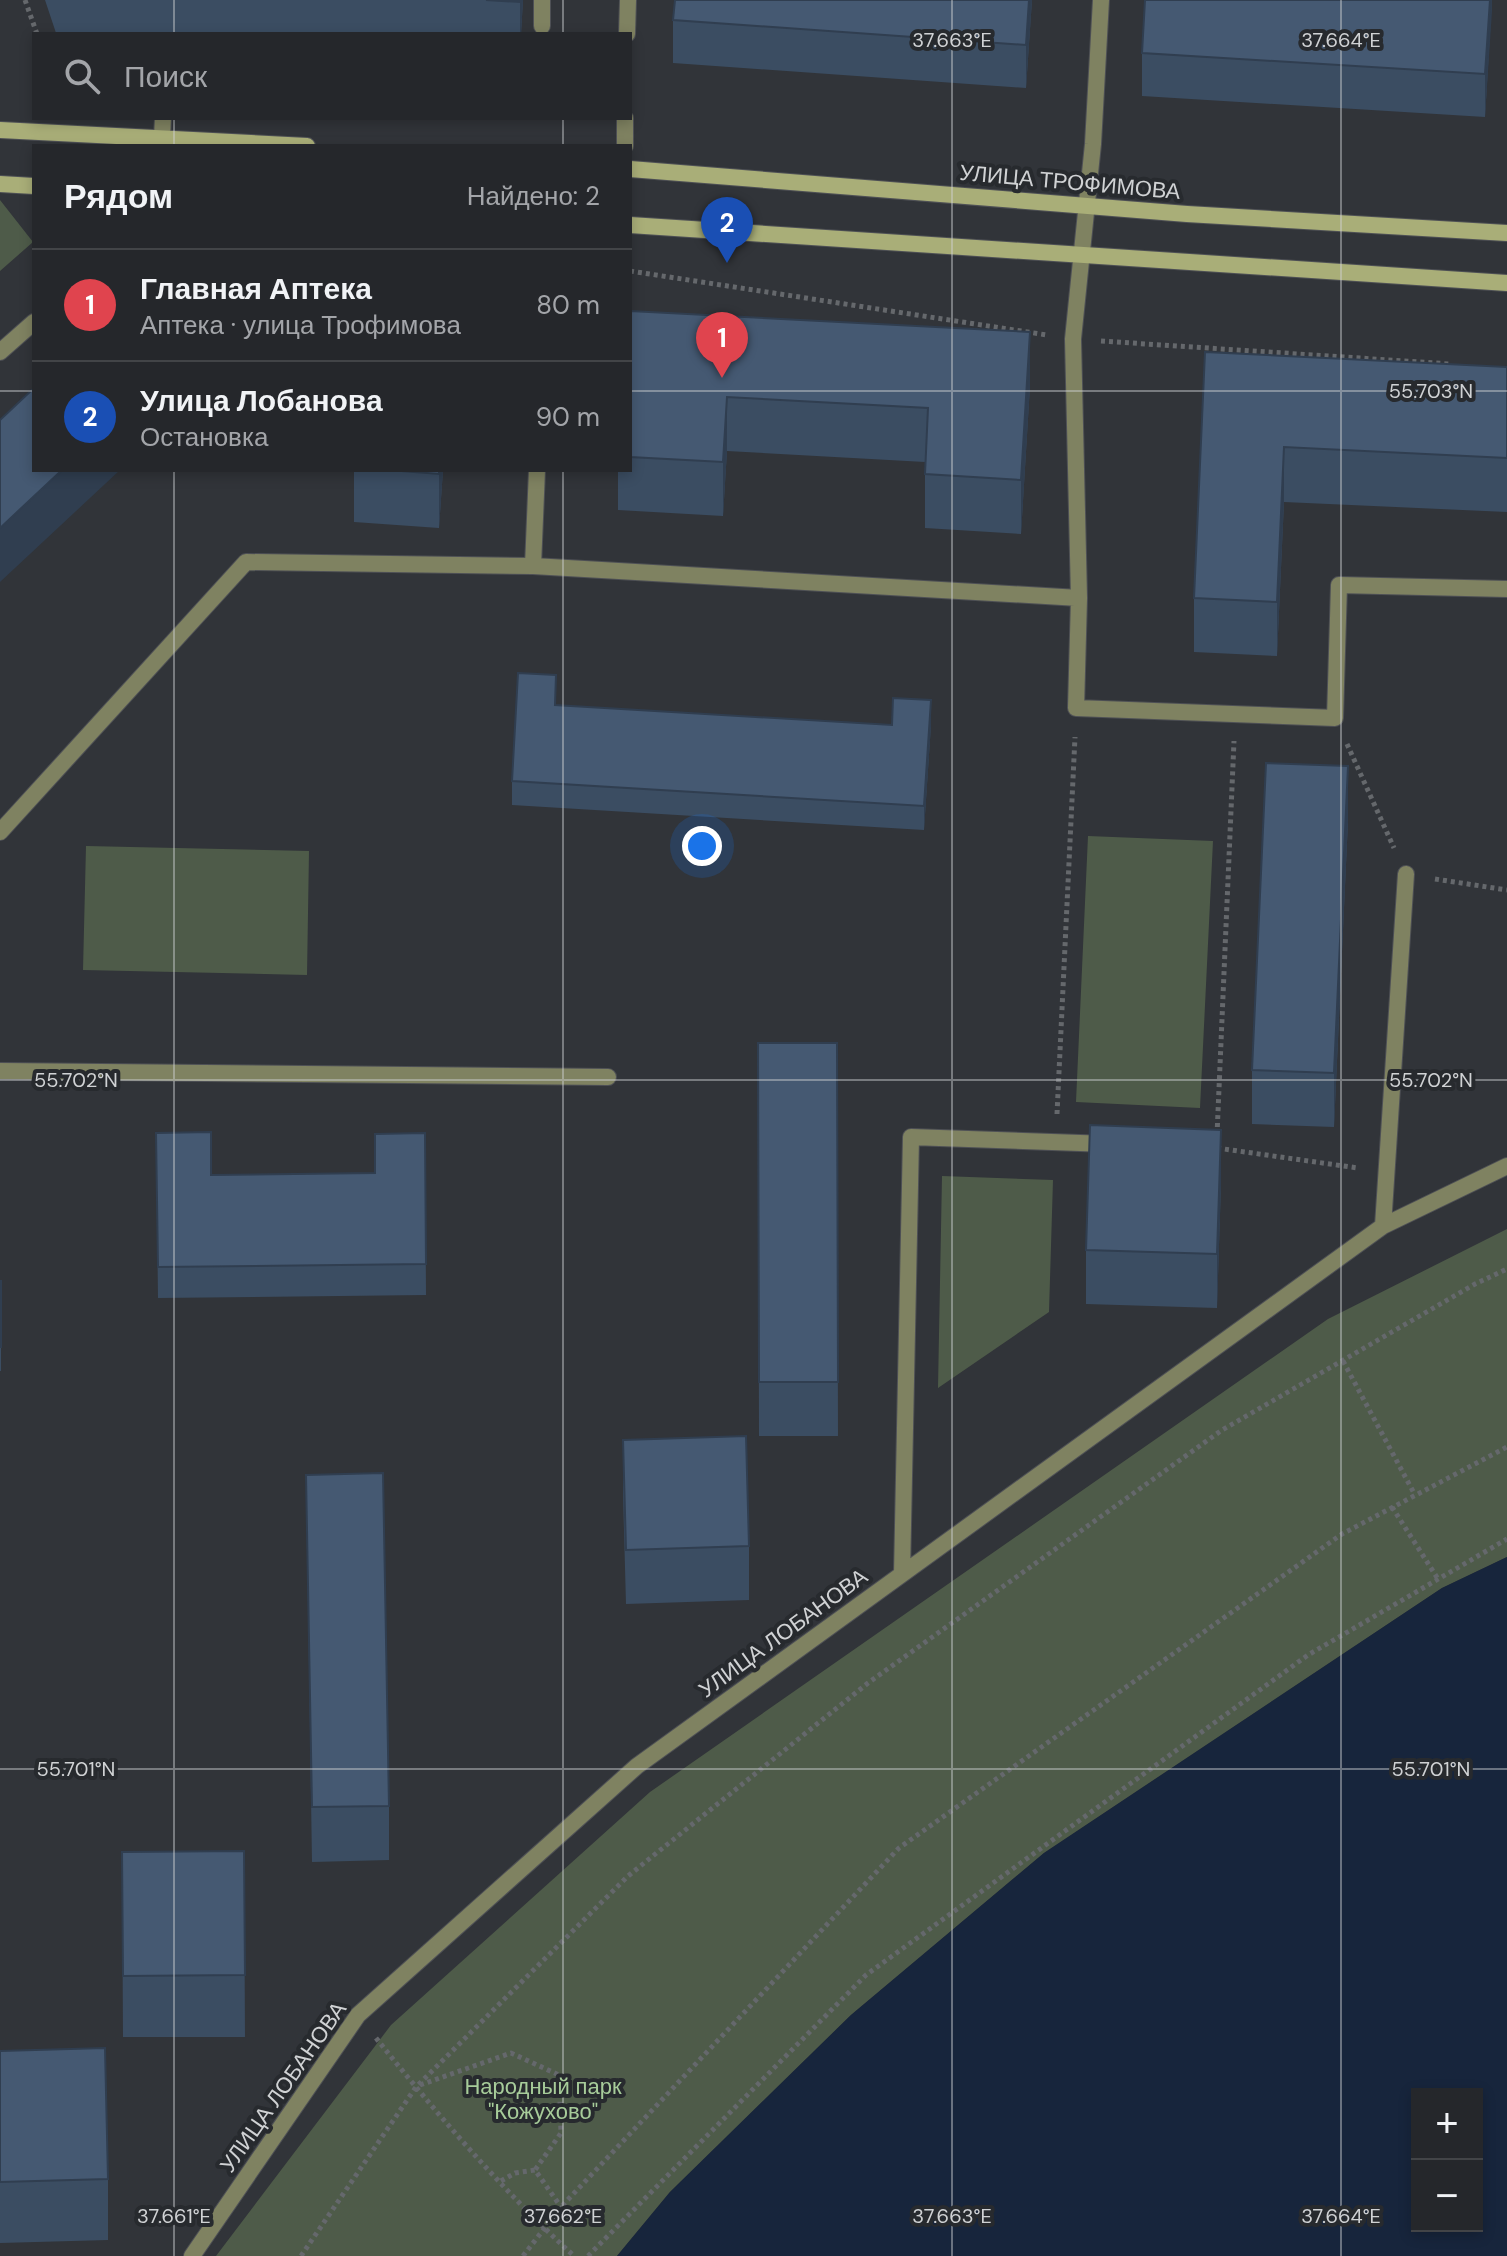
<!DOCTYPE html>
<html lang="ru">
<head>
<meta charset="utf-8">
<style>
  :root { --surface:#25272b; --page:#2d2f33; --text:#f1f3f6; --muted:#a3a5a9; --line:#424447; --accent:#d6ab8b }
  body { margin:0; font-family:"DM Sans",sans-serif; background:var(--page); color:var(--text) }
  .controls { position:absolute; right:24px; bottom:24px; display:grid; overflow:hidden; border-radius:0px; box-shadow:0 4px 12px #0003 }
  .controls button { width:72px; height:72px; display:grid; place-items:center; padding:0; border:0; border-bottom:2px solid var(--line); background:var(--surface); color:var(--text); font:40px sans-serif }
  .you { position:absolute; left:702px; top:846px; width:28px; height:28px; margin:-20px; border:6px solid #fff; border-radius:50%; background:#1a73e8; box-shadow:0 0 0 12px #1a73e833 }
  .badge { display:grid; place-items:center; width:52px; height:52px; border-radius:50%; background:var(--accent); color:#fff; font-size:26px; font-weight:700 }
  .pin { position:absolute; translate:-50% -66px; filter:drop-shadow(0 2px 4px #0008) }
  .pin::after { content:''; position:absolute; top:42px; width:28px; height:24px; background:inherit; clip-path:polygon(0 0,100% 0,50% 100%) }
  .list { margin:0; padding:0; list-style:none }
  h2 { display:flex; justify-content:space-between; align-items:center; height:104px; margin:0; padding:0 32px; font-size:34px }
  h2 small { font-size:26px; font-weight:400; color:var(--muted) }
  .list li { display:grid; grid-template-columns:52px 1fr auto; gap:24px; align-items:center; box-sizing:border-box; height:112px; padding:0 32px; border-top:2px solid var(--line) }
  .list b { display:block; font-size:30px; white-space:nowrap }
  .list p { margin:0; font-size:26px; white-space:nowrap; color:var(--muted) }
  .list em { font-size:26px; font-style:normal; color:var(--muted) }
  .icon { flex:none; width:44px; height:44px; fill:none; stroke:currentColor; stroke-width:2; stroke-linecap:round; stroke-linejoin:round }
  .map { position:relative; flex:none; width:1507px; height:2256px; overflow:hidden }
  .search { position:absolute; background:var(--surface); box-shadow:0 4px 12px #0003; left:32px; top:32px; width:600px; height:88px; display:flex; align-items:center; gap:20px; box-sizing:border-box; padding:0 28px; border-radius:0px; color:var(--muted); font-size:30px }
  .panel { position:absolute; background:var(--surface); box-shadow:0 4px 12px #0003; left:32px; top:144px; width:600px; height:328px; border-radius:0px }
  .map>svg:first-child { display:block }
</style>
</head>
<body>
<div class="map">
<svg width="1507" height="2256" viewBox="0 0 1507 2256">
  <rect width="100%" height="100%" fill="#313439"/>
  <path fill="#4e5b49" d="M0 200 33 242 0 271Z
    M1088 836 1213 841 1200 1108 1076 1102Z
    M86 846 309 851 307 975 83 970Z
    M942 1176 1053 1180 1049 1312 938 1388Z
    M1507 1229V1557L1442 1588 1044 1853 851 2015 670 2192 617 2256H216L391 2025 650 1792 1328 1319Z"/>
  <path fill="#17253c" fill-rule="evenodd" d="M1507 1557V2256H617L670 2192 851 2015 1044 1853 1442 1588ZM1417 2094H1477V2226H1417Z"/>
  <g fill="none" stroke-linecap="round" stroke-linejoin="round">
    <defs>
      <path id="service" d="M1101 0 1093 144 1073 339 1079 598 1076 708 1335 718 1339 585 1507 589
        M542 26V0
        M627 34 628 0
        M625 118V146
        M162 137 163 118
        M533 566 1079 598
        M0 832 246 562 533 566 537 470
        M0 1071 608 1077
        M1383 1226 1406 874
        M902 1574 911 1137 1109 1144
        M192 2256 358 2015 637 1766 1383 1226 1507 1166"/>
      <path id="minor" d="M0 352 34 322"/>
      <path id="secondary" d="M0 130 307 146
        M630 169 1187 214 1507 233
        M0 184 34 186
        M630 225 1507 283"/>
    </defs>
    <use href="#service" stroke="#4e5055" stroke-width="18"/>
    <use href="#minor" stroke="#4e5055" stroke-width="18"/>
    <use href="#secondary" stroke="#4e5055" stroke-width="18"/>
    <path stroke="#65686c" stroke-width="5" stroke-dasharray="4 4" stroke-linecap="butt" d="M25 0 37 34
      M630 271 1047 335
      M1101 341 1450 364
      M1347 744 1394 848
      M1435 879 1507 890
      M1057 1114 1075 737
      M1217 1135 1234 741
      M1217 1148 1358 1168
      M1343 1361 1415 1495
      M1392 1507 1438 1579
      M376 2038C436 2113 503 2191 574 2256
      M420 2085 511 2053 559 2075 561 2133 535 2170
      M501 2181 515 2173 535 2170 561 2207
      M301 2256 416 2087 628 1876 868 1683 1222 1430 1475 1284 1507 1269
      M523 2256 561 2207 899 1848 1342 1534 1507 1447
      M588 2256 866 1975 1308 1655 1507 1539"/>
    <use href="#service" stroke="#7f8261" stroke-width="16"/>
    <use href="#minor" stroke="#7f8261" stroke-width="16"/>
    <use href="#secondary" stroke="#a9ae78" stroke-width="16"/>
  </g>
  <path fill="#3b4d62" d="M45 0H523L521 34 56 33Z
    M675 0H1032L1026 88 673 63V20Z
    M1492 0 1485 117 1142 96V53Z
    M630 311 1030 386 1021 534 925 528V462L727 451 723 516 618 510V470H630Z
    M1205 352 1507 367V512L1284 502 1277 656 1194 652V598Z
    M354 470H443L439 528 354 522Z
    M556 705 892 725H931L924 830 512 805V781Z
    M1348 821 1334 1127 1252 1124V1070Z
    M758 1043H837L838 1436H759Z
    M156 1133 211 1175 375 1173 425 1133 426 1295 158 1298Z
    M1221 1184 1217 1308 1086 1304V1250Z
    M0 1281H1V1371H0Z
    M623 1440 749 1546V1600L626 1604 623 1494Z
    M306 1475 389 1806V1860L312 1862Z
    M244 1851 245 2037H123L122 1852Z
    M0 2051 108 2179V2240L0 2243Z"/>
  <path fill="#303e50" d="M520 0H523L521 34H520Z
    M1029 0H1032L1026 88V45Z
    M1490 0H1492V11L1485 117V74Z
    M1030 332V386L1021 534V480Z
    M727 397V451L723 516V462Z
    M1284 447V502L1277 656V602Z
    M62 470H120L0 582V528Z
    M439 470H443L439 528Z
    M931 700V725L924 830V806Z
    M1348 766V821L1334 1127V1073Z
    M1221 1130V1184L1217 1308V1254Z"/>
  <path fill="#455972" stroke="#303e50" stroke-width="2" d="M486 0H520V2Z
    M675 0H1029L1026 45 673 20Z
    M1145 0H1490L1485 74 1142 53Z
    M630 311 1030 332 1021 480 925 474 928 408 727 397 723 462 630 457Z
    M1205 352 1507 367V458L1284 447 1277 602 1194 598Z
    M34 388V470H62L0 528V420Z
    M389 470H439V474Z
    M518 673 556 675 555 705 892 725 893 698 931 700 924 806 512 781Z
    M1266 763 1348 766 1334 1073 1252 1070Z
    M758 1043H837L838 1382H759Z
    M1090 1125 1221 1130 1217 1254 1086 1250Z
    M211 1132V1175L375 1173V1134L425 1133 426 1264 158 1267 156 1133Z
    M0 1281H1V1347H0Z
    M746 1436 749 1546 626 1550 623 1440Z
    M383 1473 389 1806 312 1807 306 1475Z
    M244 1851 245 1975 123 1976 122 1852Z
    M105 2048 108 2179 0 2182V2051Z"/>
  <path fill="none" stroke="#d0d2d4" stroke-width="2" stroke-opacity="0.45" d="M174 0V34M563 0V34M952 0V2256M1341 0V2256M174 118V146M563 118V146M0 391H34M630 391H1507M174 470V2256M563 470V2256M0 1080H1507M0 1769H1507"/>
  <g text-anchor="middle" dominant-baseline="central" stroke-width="8" stroke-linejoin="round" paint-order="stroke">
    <g font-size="22" fill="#d0d2d4" stroke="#272a2e">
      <text transform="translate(1070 182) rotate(5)">УЛИЦА ТРОФИМОВА</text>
      <text transform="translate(783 1633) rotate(-36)">УЛИЦА ЛОБАНОВА</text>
      <text transform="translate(283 2087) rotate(-55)">УЛИЦА ЛОБАНОВА</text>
    </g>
    <g font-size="22" fill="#a7cc9a" stroke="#272a2e">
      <text x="543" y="2086">Народный парк<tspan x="543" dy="25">"Кожухово"</tspan></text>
    </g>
  </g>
  <g font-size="20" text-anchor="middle" fill="#d0d2d4" stroke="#272a2e" stroke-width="8" stroke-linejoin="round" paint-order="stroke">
    <text x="952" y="47">37.663°E</text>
    <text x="1341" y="47">37.664°E</text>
    <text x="1431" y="398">55.703°N</text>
    <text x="76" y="1087">55.702°N</text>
    <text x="1431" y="1087">55.702°N</text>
    <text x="76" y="1776">55.701°N</text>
    <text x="1431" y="1776">55.701°N</text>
    <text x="174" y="2223">37.661°E</text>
    <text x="563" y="2223">37.662°E</text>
    <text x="952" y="2223">37.663°E</text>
    <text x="1341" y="2223">37.664°E</text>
  </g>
</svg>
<div class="controls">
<button>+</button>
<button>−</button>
</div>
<div class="you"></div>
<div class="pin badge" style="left:722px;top:378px;background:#e0444e">1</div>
<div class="pin badge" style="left:727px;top:263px;background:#1a4fb4">2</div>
<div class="search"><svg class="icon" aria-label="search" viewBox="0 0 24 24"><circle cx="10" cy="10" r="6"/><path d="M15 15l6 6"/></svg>Поиск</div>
<section class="panel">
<h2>Рядом<small>Найдено: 2</small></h2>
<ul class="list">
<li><span class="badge" style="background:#e0444e">1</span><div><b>Главная Аптека</b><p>Аптека · улица Трофимова</p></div><em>80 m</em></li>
<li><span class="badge" style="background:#1a4fb4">2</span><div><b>Улица Лобанова</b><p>Остановка</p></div><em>90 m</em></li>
</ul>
</section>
</div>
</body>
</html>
